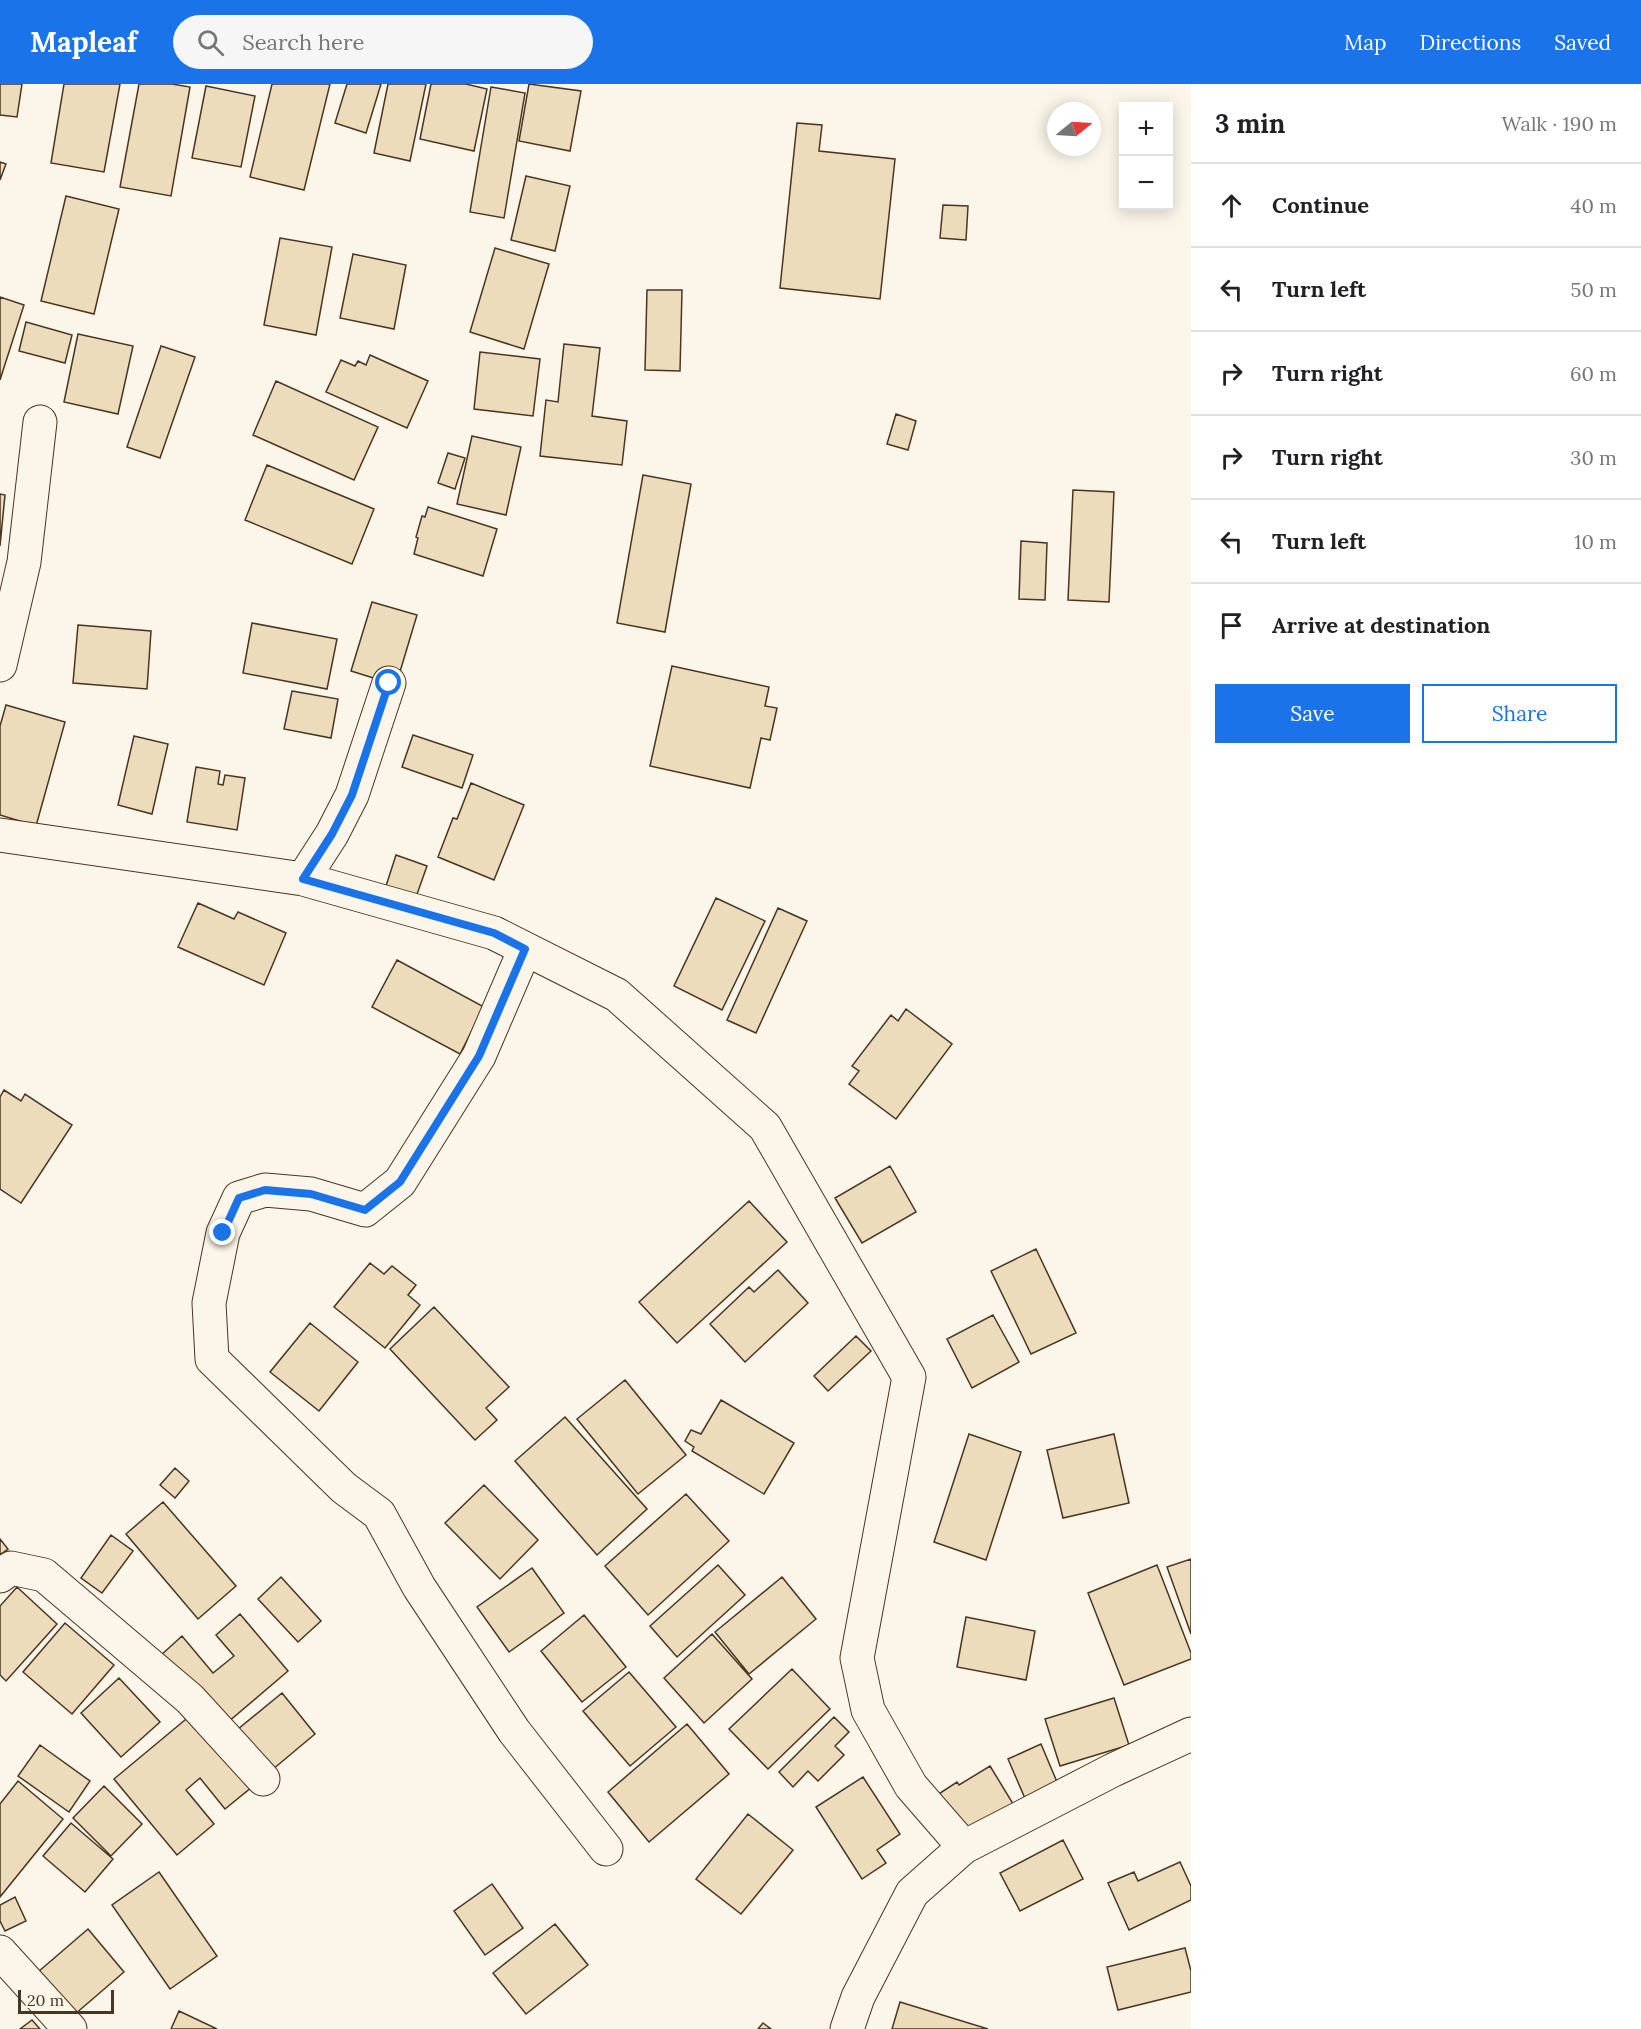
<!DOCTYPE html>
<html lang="en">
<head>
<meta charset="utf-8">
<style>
  :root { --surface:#fff; --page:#f6f6f6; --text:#202124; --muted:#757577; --line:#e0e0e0; --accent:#1a73e8 }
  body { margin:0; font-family:Lora,serif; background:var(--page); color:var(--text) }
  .controls { position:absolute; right:18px; top:18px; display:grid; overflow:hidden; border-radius:0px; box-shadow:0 3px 15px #0003 }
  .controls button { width:54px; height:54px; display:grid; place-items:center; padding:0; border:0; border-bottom:2px solid var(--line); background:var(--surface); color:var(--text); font:30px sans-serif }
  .compass { position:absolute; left:1047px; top:18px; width:54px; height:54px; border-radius:50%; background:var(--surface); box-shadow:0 3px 15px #0003; rotate:72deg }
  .scale { position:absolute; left:18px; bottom:15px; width:96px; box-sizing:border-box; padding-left:6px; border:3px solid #4a3520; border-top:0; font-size:16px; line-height:21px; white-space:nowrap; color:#4a3520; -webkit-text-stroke:4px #fbf6e9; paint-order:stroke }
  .stop { position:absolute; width:18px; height:18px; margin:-14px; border:4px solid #1a73e8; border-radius:50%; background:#fff }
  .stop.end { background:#1a73e8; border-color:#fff; box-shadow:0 2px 6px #0008 }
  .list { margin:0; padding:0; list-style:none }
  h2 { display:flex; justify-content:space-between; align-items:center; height:78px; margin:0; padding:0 24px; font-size:26px }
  h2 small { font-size:20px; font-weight:400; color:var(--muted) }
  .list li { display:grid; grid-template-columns:39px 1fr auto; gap:18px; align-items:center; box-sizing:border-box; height:84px; padding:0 24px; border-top:2px solid var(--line) }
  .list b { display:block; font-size:22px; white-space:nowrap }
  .list em { font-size:20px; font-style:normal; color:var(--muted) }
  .actions { display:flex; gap:12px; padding:18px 24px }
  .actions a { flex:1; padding:14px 0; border:2px solid var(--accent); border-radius:0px; text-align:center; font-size:21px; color:var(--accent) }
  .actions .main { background:var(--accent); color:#fff }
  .icon { flex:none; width:33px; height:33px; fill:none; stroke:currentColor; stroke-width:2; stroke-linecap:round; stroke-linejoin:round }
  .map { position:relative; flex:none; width:1191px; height:1945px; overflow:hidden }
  header { display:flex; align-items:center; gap:36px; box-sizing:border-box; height:84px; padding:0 30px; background:var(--accent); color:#fff }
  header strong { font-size:28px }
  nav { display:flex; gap:33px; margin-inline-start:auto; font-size:21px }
  .search { width:420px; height:54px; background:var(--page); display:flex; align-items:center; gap:15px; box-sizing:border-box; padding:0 21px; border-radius:33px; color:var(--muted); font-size:22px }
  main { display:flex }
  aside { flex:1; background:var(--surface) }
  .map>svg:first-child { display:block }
</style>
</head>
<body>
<header>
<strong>Mapleaf</strong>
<div class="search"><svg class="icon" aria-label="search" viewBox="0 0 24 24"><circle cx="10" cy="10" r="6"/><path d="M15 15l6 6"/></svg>Search here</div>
<nav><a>Map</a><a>Directions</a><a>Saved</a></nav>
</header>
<main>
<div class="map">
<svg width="1191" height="1945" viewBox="0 0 1191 1945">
  <rect width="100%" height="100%" fill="#fbf6e9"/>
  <path fill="#ecdcbc" stroke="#4a3520" stroke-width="1.5" d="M0 0H22L17 33 0 31Z
    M64 0H120L104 88 51 79Z
    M139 0H172L190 3 171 112 120 103Z
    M272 0H330L304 106 250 93Z
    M347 0H381L366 49 335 39Z
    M388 0H426L410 77 374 69Z
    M431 0H466L487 5 474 67 420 55Z
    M529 0 581 7 570 67 519 57Z
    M206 2 255 12 241 83 192 74Z
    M491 3 525 9 504 134 470 128Z
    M797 39 822 41 819 67 895 75 880 215 780 204Z
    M0 78 6 80 0 96Z
    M526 92 570 102 555 167 511 156Z
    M66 112 119 125 94 230 41 217Z
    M943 121 968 122 966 156 940 154Z
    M280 154 332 163 316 251 264 241Z
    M495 164 549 180 524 265 470 248Z
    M353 170 406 181 394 245 340 234Z
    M647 206H682L680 287 645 286Z
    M0 213 24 221 0 296Z
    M26 238 72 251 65 279 19 267Z
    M78 250 133 262 118 330 64 318Z
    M564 260 600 264 592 332 627 337 622 381 540 372 546 316 558 318Z
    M161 262 195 273 160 374 127 363Z
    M480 268 540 275 533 332 474 325Z
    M370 271 428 297 407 344 326 308 341 276 355 282 358 277 366 281Z
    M276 297 378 343 354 396 253 351Z
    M896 330 916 337 908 366 887 360Z
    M472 352 521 363 506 431 457 420Z
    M448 369 465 374 455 405 438 399Z
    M267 381 374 425 352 480 245 436Z
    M643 391 691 400 665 548 617 539Z
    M1073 406 1114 408 1109 518 1068 516Z
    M0 410 5 411 0 462Z
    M428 423 497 445 483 492 414 470 418 454 416 453 422 432 425 433Z
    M1021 457 1047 459 1045 516 1019 515Z
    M372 518 417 531 396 601 351 587Z
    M252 539 337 555 327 605 243 589Z
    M78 541 151 547 147 605 73 599Z
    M672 582 769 603 765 622 777 624 770 656 761 654 750 704 650 682Z
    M292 607 338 615 331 654 284 645Z
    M6 621 65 638 36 742 0 731V642Z
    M413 651 473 671 462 704 402 683Z
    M134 652 168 660 152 730 118 721Z
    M196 683 220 687 218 700 223 701 225 691 245 694 237 746 187 738Z
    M471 699 524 721 494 796 438 773 453 734 457 735Z
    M396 771 427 782 416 813 386 802Z
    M716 814 765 837 722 926 674 902Z
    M198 819 234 835 238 828 286 849 264 901 178 863Z
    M778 824 807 837 756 949 727 936Z
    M397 876 484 923 460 970 372 923Z
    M906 925 952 960 896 1035 849 1000 859 987 852 982 891 931 898 937Z
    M4 1006 21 1017 25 1010 72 1041 21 1119 0 1105V1013Z
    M890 1082 916 1128 862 1159 835 1114Z
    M749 1117 787 1158 677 1259 639 1218Z
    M1036 1165 1076 1249 1031 1270 991 1187Z
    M370 1179 384 1190 392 1182 416 1201 408 1211 420 1221 385 1264 334 1223Z
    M778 1186 808 1219 745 1278 710 1240 749 1203 754 1208Z
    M434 1223 509 1303 486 1324 497 1336 475 1356 390 1265Z
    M993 1231 1019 1278 972 1304 947 1255Z
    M310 1239 358 1278 319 1327 270 1288Z
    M856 1252 871 1267 828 1307 814 1292Z
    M625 1296 686 1371 638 1410 577 1335Z
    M721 1316 794 1359 764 1410 692 1367 694 1363 685 1357 691 1346 701 1350Z
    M565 1333 647 1425 597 1471 515 1377Z
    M969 1350 1021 1368 986 1476 934 1458Z
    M1114 1350 1129 1419 1063 1434 1047 1366Z
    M175 1384 189 1397 175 1414 160 1401Z
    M484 1401 538 1456 500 1495 445 1439Z
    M686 1410 729 1457 648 1531 605 1482Z
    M163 1418 236 1502 198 1535 126 1450Z
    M111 1451 133 1467 102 1509 81 1494Z
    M0 1455 8 1465 0 1471Z
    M1191 1475V1550L1167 1483Z
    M718 1481 745 1511 677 1573 650 1542Z
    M1157 1481 1191 1569V1575L1124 1601 1088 1509Z
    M532 1484 564 1529 509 1568 477 1523Z
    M281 1493 321 1537 298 1558 258 1515Z
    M782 1493 816 1535 749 1590 715 1548Z
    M17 1503 57 1540 6 1597 0 1591V1522Z
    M240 1530 288 1587 221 1644 160 1572 182 1552 213 1589 234 1572 216 1551Z
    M584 1531 626 1583 582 1618 541 1567Z
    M966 1533 1035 1547 1026 1596 957 1583Z
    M65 1539 114 1581 72 1630 23 1588Z
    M712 1550 752 1595 704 1639 664 1594Z
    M792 1585 830 1625 768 1685 729 1645Z
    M629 1588 676 1643 630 1682 583 1627Z
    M119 1594 160 1638 121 1673 81 1629Z
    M282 1609 315 1650 266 1691 232 1650Z
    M1114 1614 1129 1661 1060 1682 1045 1635Z
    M197 1626 257 1699 225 1725 200 1694 186 1706 214 1740 177 1771 114 1695Z
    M834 1633 849 1648 835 1662 844 1671 818 1697 808 1687 793 1703 779 1688Z
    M687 1640 729 1690 649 1758 608 1708Z
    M1041 1660 1060 1705 1027 1719 1008 1675Z
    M40 1661 90 1697 69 1728 18 1692Z
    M990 1682 1015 1723 960 1756 934 1713 957 1698 959 1701Z
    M863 1693 900 1750 877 1766 886 1779 862 1795 816 1723Z
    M18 1697 63 1735 0 1813V1720Z
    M104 1702 142 1740 111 1772 73 1734Z
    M748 1730 793 1766 741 1830 696 1795Z
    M71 1739 113 1775 85 1808 43 1772Z
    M1063 1756 1083 1795 1020 1827 1000 1789Z
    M1180 1778 1191 1802V1816L1129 1846 1108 1799 1134 1788 1138 1797Z
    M159 1788 217 1872 170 1905 112 1821Z
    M492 1800 523 1844 485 1871 454 1827Z
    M15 1813 26 1837 5 1847 0 1837V1821Z
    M555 1840 588 1881 526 1930 493 1889Z
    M88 1845 124 1888 74 1931 38 1888Z
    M1185 1864 1191 1887V1908L1118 1926 1107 1883Z
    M900 1918 988 1945H892Z
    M179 1927 217 1945H171Z
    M32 1936 40 1945H20Z
    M763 1939 771 1945H758Z"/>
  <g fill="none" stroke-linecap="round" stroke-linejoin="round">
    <defs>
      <path id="minor" d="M0 581 24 478 40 338
        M0 751 303 795 494 849 617 911 765 1043 909 1293 857 1574 868 1626 911 1702 964 1763
        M303 795 332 750 352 711 389 599
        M525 865 479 972 400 1098 365 1126 311 1110 265 1106 239 1114 223 1149 209 1219 212 1275 344 1404 379 1430 419 1503 514 1647 606 1765
        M0 1492 11 1484 44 1491 190 1615 263 1695
        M0 1868 70 1945
        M847 1945 858 1913 912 1809 964 1763 1113 1686 1191 1650"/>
    </defs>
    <use href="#minor" stroke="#4a3520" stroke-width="35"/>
    <use href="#minor" stroke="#fbf6e9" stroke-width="33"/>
  </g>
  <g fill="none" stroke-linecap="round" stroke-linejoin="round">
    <path stroke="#1a73e8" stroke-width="8" d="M223 1149 239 1114 265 1106 311 1110 365 1126 400 1098 479 972 525 865 494 849 303 795 332 750 352 711 389 599"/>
  </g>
</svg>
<div class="controls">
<button>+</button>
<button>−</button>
</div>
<svg class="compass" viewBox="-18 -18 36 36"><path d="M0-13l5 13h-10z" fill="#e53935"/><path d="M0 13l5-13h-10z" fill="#757577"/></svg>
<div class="scale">20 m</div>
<div class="stop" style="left:389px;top:599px"></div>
<div class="stop end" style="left:223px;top:1149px"></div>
</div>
<aside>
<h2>3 min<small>Walk · 190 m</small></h2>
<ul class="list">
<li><svg class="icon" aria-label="ahead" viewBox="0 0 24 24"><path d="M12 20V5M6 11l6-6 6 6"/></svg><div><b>Continue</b></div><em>40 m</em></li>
<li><svg class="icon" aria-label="left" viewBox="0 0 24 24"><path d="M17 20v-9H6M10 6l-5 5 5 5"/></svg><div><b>Turn left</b></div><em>50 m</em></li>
<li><svg class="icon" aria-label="right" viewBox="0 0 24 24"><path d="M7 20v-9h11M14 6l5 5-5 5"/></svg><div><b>Turn right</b></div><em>60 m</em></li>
<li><svg class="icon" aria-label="right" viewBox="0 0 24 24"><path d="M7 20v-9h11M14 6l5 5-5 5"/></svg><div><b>Turn right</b></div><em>30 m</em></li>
<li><svg class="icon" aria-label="left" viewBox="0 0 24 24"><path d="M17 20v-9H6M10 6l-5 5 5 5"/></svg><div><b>Turn left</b></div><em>10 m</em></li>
<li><svg class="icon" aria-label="arrive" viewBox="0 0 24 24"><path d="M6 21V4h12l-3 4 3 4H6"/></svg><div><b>Arrive at destination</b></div></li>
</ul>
<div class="actions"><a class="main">Save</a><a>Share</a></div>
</aside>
</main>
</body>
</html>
